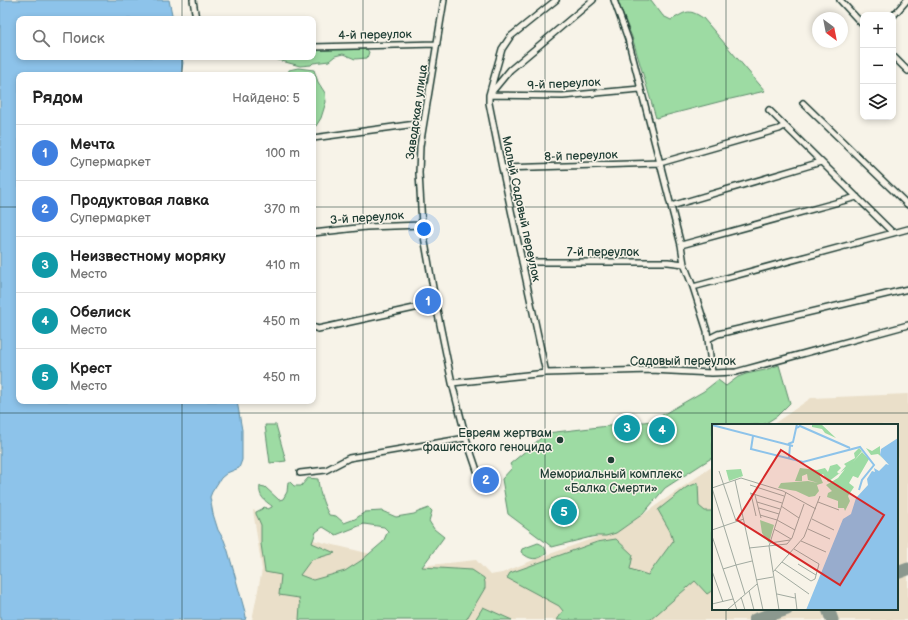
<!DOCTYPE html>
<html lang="ru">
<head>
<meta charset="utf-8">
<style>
  :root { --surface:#fff; --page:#f2f2f2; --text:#222; --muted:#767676; --line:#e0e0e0; --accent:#d93025 }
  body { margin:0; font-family:"Balsamiq Sans",sans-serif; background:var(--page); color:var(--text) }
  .controls { position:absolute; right:12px; top:12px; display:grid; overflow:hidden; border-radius:8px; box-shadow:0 2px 6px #0003 }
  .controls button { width:36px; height:36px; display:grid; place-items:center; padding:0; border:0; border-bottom:1px solid var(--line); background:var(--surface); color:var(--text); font:20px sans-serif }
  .compass { position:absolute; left:812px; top:12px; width:36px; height:36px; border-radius:50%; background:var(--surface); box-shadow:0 2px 6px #0003; rotate:148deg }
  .you { position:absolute; left:424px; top:229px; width:14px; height:14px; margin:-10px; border:3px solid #fff; border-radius:50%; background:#1a73e8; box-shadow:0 0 0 6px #1a73e833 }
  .badge { display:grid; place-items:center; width:26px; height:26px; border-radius:50%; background:var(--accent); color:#fff; font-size:13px; font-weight:700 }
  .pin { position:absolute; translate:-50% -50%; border:2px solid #fff; box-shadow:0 1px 4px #0006 }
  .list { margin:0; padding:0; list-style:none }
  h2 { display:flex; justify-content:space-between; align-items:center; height:52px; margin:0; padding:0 16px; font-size:17px }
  h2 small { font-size:13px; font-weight:400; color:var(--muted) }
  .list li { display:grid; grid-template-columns:26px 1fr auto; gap:12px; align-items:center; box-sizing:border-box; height:56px; padding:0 16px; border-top:1px solid var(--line) }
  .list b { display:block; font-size:15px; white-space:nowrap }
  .list p { margin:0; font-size:13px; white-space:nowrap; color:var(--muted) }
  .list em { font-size:13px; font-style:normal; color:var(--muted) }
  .icon { flex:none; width:22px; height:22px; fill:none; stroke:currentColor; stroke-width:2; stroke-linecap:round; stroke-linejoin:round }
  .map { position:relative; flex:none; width:908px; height:620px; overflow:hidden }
  .search { position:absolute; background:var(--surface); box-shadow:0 2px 6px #0003; left:16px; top:16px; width:300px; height:44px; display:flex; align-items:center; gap:10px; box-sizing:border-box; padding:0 14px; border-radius:8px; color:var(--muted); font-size:15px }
  .panel { position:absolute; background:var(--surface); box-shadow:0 2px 6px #0003; left:16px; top:72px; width:300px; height:332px; border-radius:8px }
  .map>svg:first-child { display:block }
</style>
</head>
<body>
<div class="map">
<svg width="908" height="620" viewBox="0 0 908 620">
  <rect width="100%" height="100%" fill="#f7f3e8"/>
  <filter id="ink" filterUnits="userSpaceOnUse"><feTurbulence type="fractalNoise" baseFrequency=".025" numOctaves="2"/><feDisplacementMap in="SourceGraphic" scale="8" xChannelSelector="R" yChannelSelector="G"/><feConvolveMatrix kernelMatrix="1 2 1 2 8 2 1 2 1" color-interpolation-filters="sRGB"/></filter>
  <g filter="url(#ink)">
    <path fill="#eadfc9" d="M908 394V620H252L262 570 253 510 313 540 421 566 476 560 490 575 502 573 536 559 625 527 713 466V609H897V425H772L811 398Z"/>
    <path fill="#9ddba3" stroke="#5e8c6c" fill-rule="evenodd" d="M617 0H651L663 16 671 20C686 12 688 8 703 18L765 91 722 101 656 118 632 37Z
      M366 48 369 52 367 58 355 59 343 54 335 56 329 61 313 63 311 65 300 66 278 60 274 57H313V49H346Z
      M298 68 314 70 318 82 325 93 326 102 321 118 316 126H313V75H288L289 70Z
      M779 365 790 403 777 416 763 425H713V457L665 488 643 514 616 533 606 536H597L591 537 552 547 508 514 502 479 512 468 510 464 547 433 652 421 704 391 718 380 726 386 738 377 746 374 765 370Z
      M265 425H276L286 461 270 463Z
      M308 478 318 479C319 491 323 504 329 515L336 516 344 523 355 519 365 512 382 511 396 517 414 514 418 512 429 508 432 511 429 521 434 529 444 537 422 567 472 570 484 578 485 583V588L466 620H299L300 605 299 598 279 595 281 575 265 572 261 544V525L258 518 256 514V512L262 509 264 507 268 509 272 507V506C265 501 258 496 260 486L265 487 279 500 283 499 287 492 288 482H290L294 486H301ZM364 524 384 527 388 531 383 542 362 560 345 571 313 580 300 575 311 560 335 553 312 543 316 532 323 527 336 535Z
      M698 483 699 506 705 511H713V590L707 594 695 581 650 620H557L563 611 559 606 507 578 510 573 597 542 616 539 633 555 630 569 648 575 673 541 670 531 658 510 687 487Z
      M538 543C544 545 546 548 546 554 536 561 530 560 521 552L522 549Z
      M483 607 512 620H475Z"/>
    <path fill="#8dc3ea" stroke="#618da1" d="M0 0H169L173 19H19V57H182L183 63 181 75H19V401H237L242 430V460L239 468 227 473 221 478 212 492 210 497 213 514 218 530 224 540 228 551 245 612 246 617 245 620H0Z"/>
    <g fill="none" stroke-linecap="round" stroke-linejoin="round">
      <path stroke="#8b988e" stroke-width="13" d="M897 573 908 569
        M828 609 832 620
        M755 620 787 609"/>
      <defs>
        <path id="minor" d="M193 0 196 19
          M444 0 420 146 419 173 422 225 436 305 452 383 466 438 482 485
          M614 0 628 39 681 245 684 264 693 287 707 331 712 373
          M840 0 863 25
          M893 16 907 0
          M313 47 437 44
          M893 56 908 71
          M491 93 510 70 593 0
          M489 95 563 96 640 89
          M803 103 908 205
          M769 110 893 233
          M313 138 423 123
          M502 168 660 163 779 129 784 126
          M671 206 821 162
          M313 233 366 227 422 225
          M681 245 857 197
          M522 262H668L684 264
          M693 287 908 229
          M313 327 318 329 419 307 436 305
          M708 339 718 334 908 289
          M546 373 502 168 489 103V95L502 49 510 37 556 0
          M452 383 546 373 651 370 712 373 736 372 908 325
          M300 473 326 470 349 458 466 438"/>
      </defs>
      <use href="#minor" stroke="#1f3d34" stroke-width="8"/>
      <use href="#minor" stroke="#f7f3e8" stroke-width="5"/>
    </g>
  </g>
  <path fill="none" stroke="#1f3d34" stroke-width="1" stroke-opacity="0.55" d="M182 0V19M363 0V620M545 0V620M726 0V425M182 57V75M0 207H19M313 207H908M182 401V620M0 413H908M726 609V620"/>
  <g fill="#1f3d34" stroke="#f7f3e8" stroke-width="1.5">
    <circle cx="560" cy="440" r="4"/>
    <circle cx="611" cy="460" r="4"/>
  </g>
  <g text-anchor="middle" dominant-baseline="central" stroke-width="3" stroke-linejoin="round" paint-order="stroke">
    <g font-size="12" fill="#1f3d34" stroke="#f7f3e8">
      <text transform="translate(375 35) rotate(-1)">4-й переулок</text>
      <text transform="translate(564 84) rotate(-3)">9-й переулок</text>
      <text transform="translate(417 112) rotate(-82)">Заводская улица</text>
      <text transform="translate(581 156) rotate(-2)">8-й переулок</text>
      <text transform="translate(521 209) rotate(78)">Малый Садовый переулок</text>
      <text transform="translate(367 218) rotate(-4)">3-й переулок</text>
      <text x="603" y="252">7-й переулок</text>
      <text x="683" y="361">Садовый переулок</text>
    </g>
    <g font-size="12" fill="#1f3d34" stroke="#f7f3e8" text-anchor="end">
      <text x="552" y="433">Евреям жертвам<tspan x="552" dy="14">фашистского геноцида</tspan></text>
      <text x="611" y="474" text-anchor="middle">Мемориальный комплекс<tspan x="611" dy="14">«Балка Смерти»</tspan></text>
    </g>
  </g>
  <g transform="translate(712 424)">
    <rect width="186" height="186" fill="#f7f3e8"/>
    <path d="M100 0H109L124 14 113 9 110 5 100 3ZM168 22V31L174 37 166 30 159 31 154 24 160 27ZM147 24 150 27 141 38 150 28 157 35 146 54 141 52 137 59 142 63 136 72 138 77 133 87 132 84H126V77L115 73 116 69 120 67 114 61 126 54 133 45 116 58 111 50 108 52 111 59 105 61 107 67 103 72 97 73 84 67 66 64 69 59 96 57 106 59 96 56 95 50 90 52V57H83L88 44 105 46 113 44 116 48 118 42 125 40 129 44 125 48 127 50 134 42 132 40 143 34 142 29ZM29 45 31 52 17 57 14 46ZM48 96 62 101 57 119 50 109Z" fill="#9ddba3"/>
    <path d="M186 14V186H94L131 95 139 90 144 74 156 61 155 55 160 47 163 48 162 44 167 47 174 40 177 41 168 31 169 25Z" fill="#8dc3ea"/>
    <path fill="none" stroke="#8dc3ea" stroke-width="2" d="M0 1 81 22M85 4 88 2 138 24M41 12 39 25 91 38 148 23 162 41 150 56 147 66M76 20 81 18 85 0M77 34 78 21"/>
    <path fill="none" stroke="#a1aaa0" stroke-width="1" d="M7 47 24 97M23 56 51 186M38 61 72 72M0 64 29 54 71 67 104 85M0 64 33 170M38 69 70 79M39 70 44 92M43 71 49 94M45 78 68 85M106 78 127 86M69 82 87 94M47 84 67 90M48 91 65 96 83 106M100 95 122 106M62 105 79 115M96 105 118 115M0 106 32 95M0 112 25 186M89 117 114 128M58 119 78 116M37 124 75 120 80 114 92 80M70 138 99 157 103 155 107 140 82 125M86 140 104 151M24 141 40 137M11 145 24 141M63 146 97 170M0 147 11 178M61 148 92 113 108 72M44 156 61 153M37 167 42 186M83 169 85 186M65 170 83 174M29 173 33 186M0 180 21 175M15 186 45 160M67 186 57 122 74 68"/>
    <path fill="#d62828" fill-opacity="0.15" stroke="#d62828" stroke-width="2" d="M69 26 172 91 128 161 25 96Z"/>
    <rect width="186" height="186" fill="none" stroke="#1f3d34" stroke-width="2"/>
  </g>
</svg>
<div class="controls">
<button>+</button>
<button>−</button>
<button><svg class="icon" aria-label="layers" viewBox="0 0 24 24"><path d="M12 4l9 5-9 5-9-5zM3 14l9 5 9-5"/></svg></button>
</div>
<svg class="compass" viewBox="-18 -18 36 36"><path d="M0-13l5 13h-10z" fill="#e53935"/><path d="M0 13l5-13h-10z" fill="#767676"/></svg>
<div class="you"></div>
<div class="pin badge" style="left:428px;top:301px;background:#3f7fe0">1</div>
<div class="pin badge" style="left:486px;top:480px;background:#3f7fe0">2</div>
<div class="pin badge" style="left:627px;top:428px;background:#0f9aa8">3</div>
<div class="pin badge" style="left:662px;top:430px;background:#0f9aa8">4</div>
<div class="pin badge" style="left:564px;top:512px;background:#0f9aa8">5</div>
<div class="search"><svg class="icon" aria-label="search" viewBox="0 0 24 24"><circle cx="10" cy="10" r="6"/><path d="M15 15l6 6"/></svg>Поиск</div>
<section class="panel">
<h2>Рядом<small>Найдено: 5</small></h2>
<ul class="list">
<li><span class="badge" style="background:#3f7fe0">1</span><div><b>Мечта</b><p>Супермаркет</p></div><em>100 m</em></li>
<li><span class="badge" style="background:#3f7fe0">2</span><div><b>Продуктовая лавка</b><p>Супермаркет</p></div><em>370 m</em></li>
<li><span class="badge" style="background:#0f9aa8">3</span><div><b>Неизвестному моряку</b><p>Место</p></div><em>410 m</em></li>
<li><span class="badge" style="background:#0f9aa8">4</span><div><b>Обелиск</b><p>Место</p></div><em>450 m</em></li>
<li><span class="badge" style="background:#0f9aa8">5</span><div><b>Крест</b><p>Место</p></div><em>450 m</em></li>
</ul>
</section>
</div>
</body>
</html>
